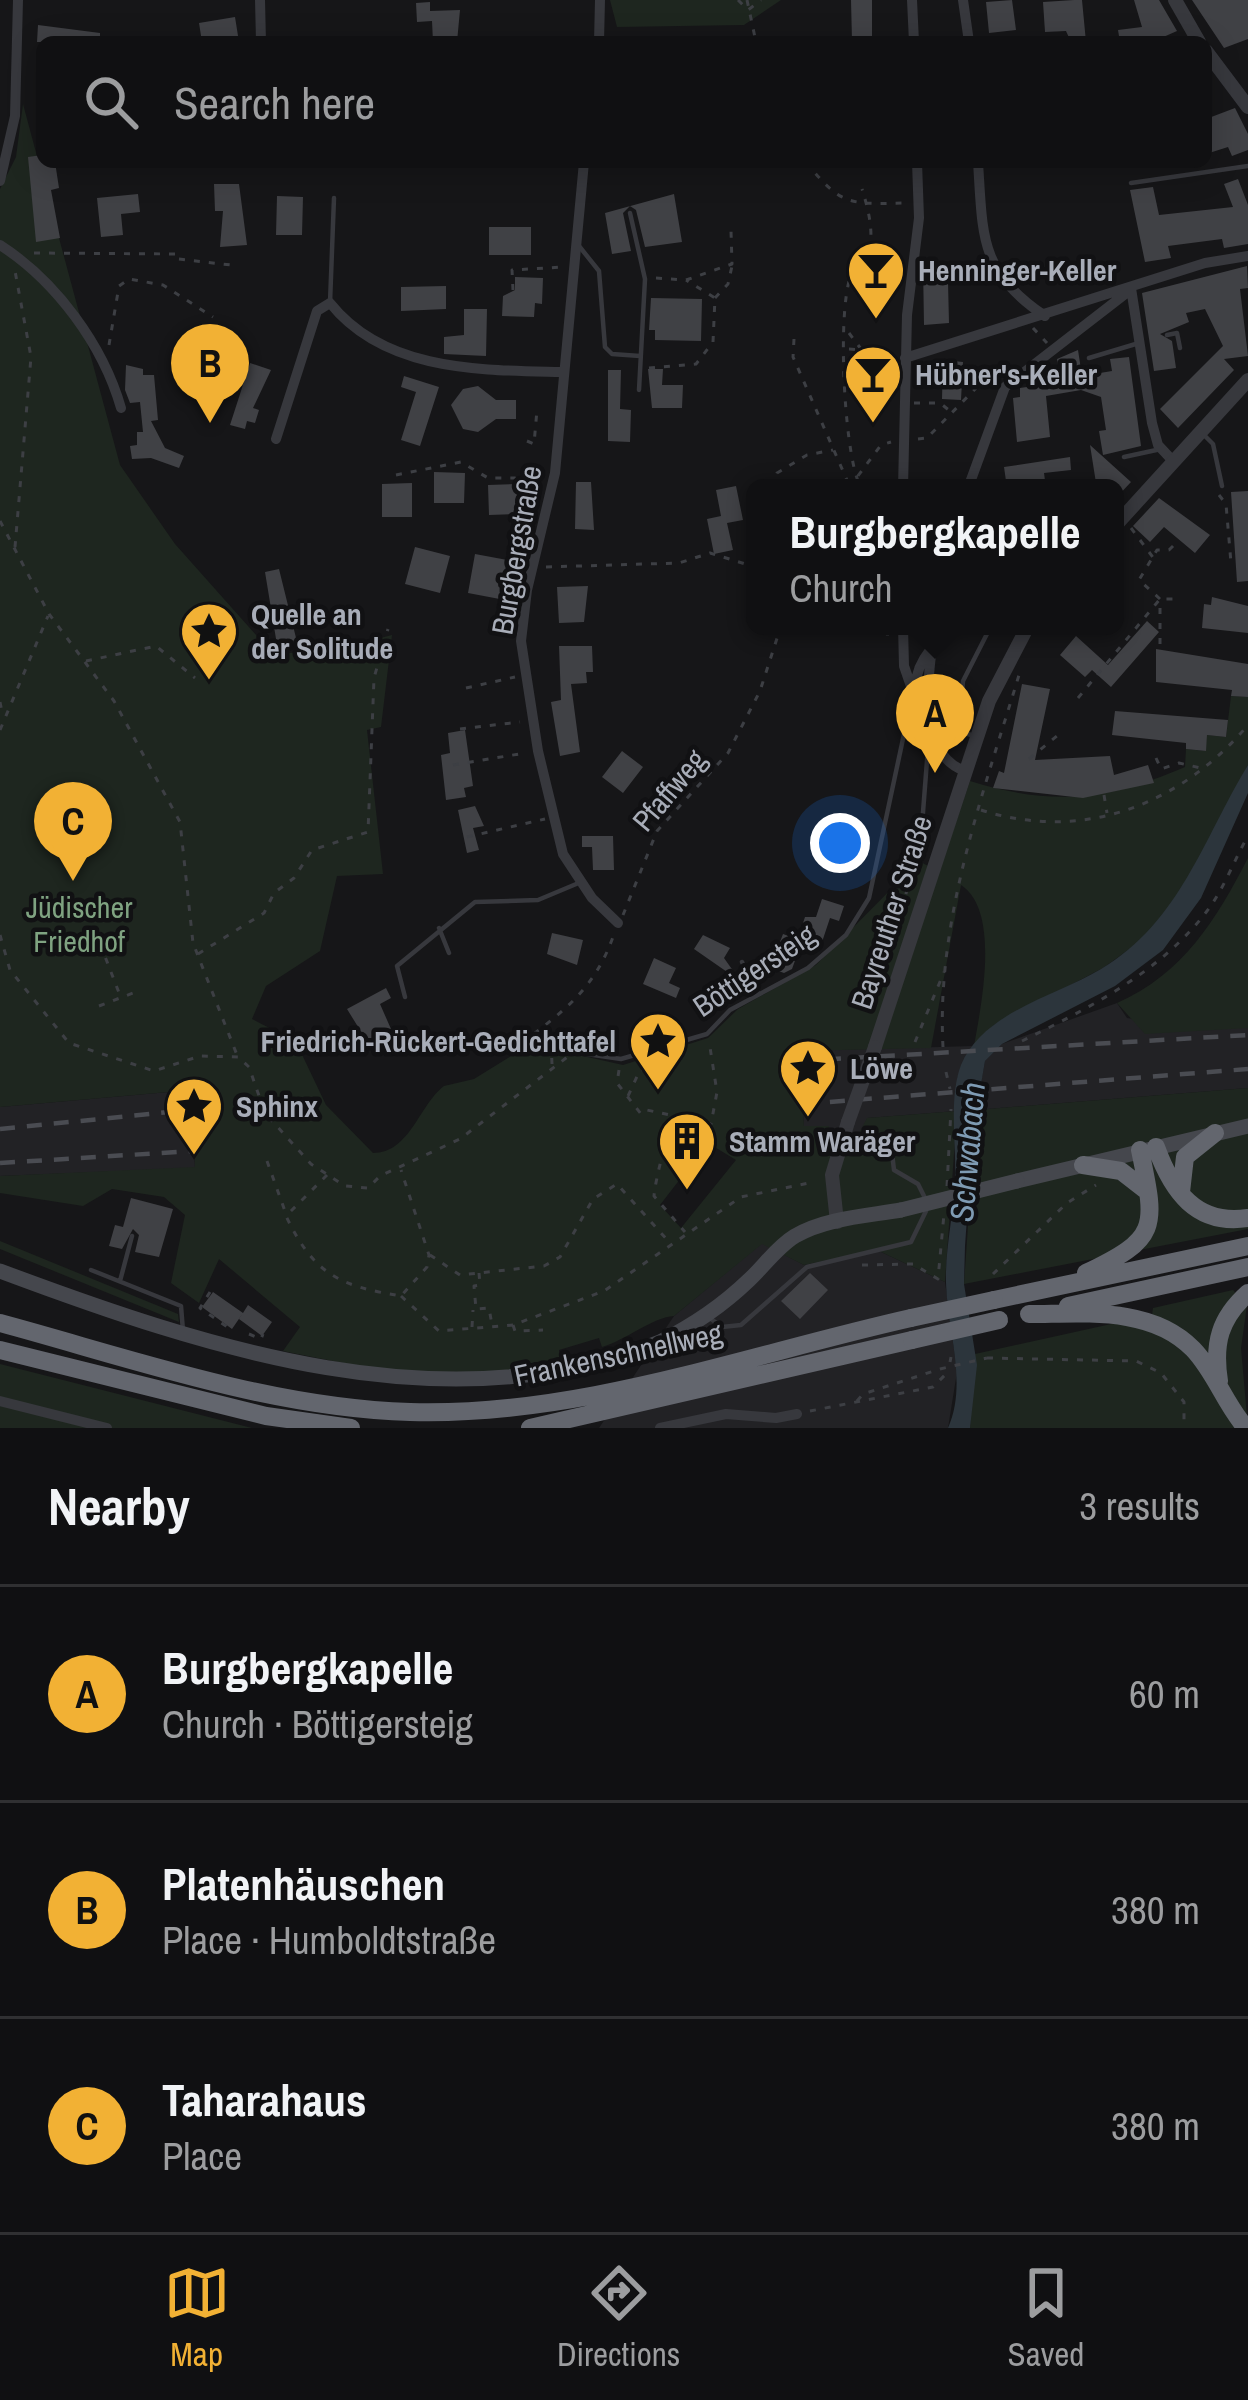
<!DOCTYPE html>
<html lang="en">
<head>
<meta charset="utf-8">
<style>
  :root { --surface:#101012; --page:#1e1e20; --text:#f1f3f6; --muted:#9c9d9f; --line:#303032; --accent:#f2b134 }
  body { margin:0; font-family:"Archivo Narrow",sans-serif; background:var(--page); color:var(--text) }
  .you { position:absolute; left:840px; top:843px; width:42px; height:42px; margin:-30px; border:9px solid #fff; border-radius:50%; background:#1a73e8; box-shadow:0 0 0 18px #1a73e833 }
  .badge { display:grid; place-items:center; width:78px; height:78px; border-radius:50%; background:var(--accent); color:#111; font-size:39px; font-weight:700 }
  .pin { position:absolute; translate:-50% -99px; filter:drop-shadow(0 3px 6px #0008) }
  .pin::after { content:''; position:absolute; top:63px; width:42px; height:36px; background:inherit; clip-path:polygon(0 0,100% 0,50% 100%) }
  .popup { position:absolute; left:746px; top:479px; width:378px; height:156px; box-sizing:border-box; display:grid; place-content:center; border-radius:18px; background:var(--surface); filter:drop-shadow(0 3px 9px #0005); font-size:39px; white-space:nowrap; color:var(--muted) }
  .popup b { font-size:45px; color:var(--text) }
  .popup::after { content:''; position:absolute; left:50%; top:100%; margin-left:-24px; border:24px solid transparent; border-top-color:var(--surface) }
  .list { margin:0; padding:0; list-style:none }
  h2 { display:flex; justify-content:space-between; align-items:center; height:156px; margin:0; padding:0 48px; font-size:51px }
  h2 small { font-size:39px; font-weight:400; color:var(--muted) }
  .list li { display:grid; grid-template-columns:78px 1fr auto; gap:36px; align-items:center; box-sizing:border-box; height:216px; padding:0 48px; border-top:3px solid var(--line) }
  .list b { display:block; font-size:45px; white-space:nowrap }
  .list p { margin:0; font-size:39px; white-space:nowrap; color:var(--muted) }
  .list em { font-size:39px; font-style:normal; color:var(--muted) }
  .icon { flex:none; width:66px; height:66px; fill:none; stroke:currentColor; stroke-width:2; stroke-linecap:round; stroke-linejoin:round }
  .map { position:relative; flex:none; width:1248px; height:1428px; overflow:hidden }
  .search { position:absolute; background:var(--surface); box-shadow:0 6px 30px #0003; left:36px; right:36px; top:36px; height:132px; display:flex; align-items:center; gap:30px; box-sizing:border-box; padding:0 42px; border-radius:18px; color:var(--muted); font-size:45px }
  .sheet { height:804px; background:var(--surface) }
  nav { display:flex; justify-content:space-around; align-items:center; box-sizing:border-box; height:168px; border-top:3px solid var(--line); background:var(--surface); font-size:33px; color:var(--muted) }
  nav a { display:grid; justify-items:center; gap:6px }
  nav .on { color:var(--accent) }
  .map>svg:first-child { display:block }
</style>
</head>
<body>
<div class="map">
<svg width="1248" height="1428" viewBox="0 0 1248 1428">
  <rect width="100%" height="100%" fill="#161618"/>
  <path fill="#222225" d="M1117 1003 1127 1018 1197 1028H1248V1088L976 1110 985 1061 1002 1044Z
    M974 1046 957 1078V1111L868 1118 854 1143 826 1144 804 1127 798 1051Z
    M191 1090 195 1168 0 1176V1107Z
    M762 1243 804 1265 877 1250 945 1282 957 1372 948 1428H599L674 1316Z"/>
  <path fill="#1e261f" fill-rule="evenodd" d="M610 0H781L744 25 617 27Z
    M23 104 120 465 175 544 273 654 334 650 392 635 381 727 367 730 383 874 337 876 320 951 266 986 252 1019 296 1042 326 1105 373 1153C410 1153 419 1105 444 1086L474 1079 513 1055 583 1056 623 1065 708 1038 738 1009 816 965 919 861 939 872 970 781C1054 807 1108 800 1185 767L1186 749 1205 751 1207 735 1226 737 1231 696 1248 697V765L1179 897 1142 940 1103 968 994 1025 974 1046C981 1006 1001 911 961 885L931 1048 798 1051 804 1126H829L826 1143H854L867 1118 957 1111 945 1282 877 1250 804 1265 762 1244 674 1316C653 1317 626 1340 602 1347L599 1338 559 1350 560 1360C474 1390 370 1369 283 1351L300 1327 219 1259 199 1303 171 1283 185 1215 164 1197 112 1189 83 1206 0 1193V1176L195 1167 191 1090 0 1107V189L16 157ZM708 1143 736 1160 681 1228 660 1205Z
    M1248 858V1028L1145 1034 1117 1003C1183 974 1216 920 1248 858Z
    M1248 1088V1229L964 1284 976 1110Z
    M0 1241 178 1314 179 1322 0 1249Z
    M1233 1290 1243 1301 1248 1298 1241 1348 1248 1428H970L975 1354 1152 1315 1153 1308Z
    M0 1364 252 1428H0Z"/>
  <path fill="#2c353c" d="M1248 765V793L1201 898 1163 950 1115 986 1002 1044 985 1061 973 1131 965 1246 964 1284 977 1365 970 1428H948C968 1383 947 1330 946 1283 945 1251 953 1216 955 1183 957 1148 948 1099 961 1065 983 1012 1056 996 1101 969 1180 922 1203 839 1248 765Z"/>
  <path fill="#404145" d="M851 0H872V42L852 41Z
    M1012 0 1016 30 989 33 986 2Z
    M1074 0H1082L1086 42H1071L1066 31 1045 32 1043 2Z
    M1134 0H1159L1177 31 1152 42H1120L1118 30 1142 27Z
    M1192 0H1248V39L1224 48Z
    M430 2V11L460 10 457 42H433L432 21 417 22 416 3Z
    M235 17 239 42H202L199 23Z
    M38 25 100 33V42H37Z
    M1235 108 1248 134V150L1232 156 1228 147 1206 154V132L1211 131 1206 119Z
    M42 155V162H55L59 188 51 190 60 238 36 242 28 157Z
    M1238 179 1248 205V244L1224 248 1222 239 1168 246 1171 258 1145 262 1130 190 1153 187 1159 215 1233 207 1224 184Z
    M214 184H239L247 245 220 247 223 211H215Z
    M138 194 140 212 121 214 123 235 101 237 97 198Z
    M674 194 682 242 645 247 636 210 630 206 623 213 631 251 612 254 605 213Z
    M277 196 303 197 302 235H276Z
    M489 227H531V255H489Z
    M947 263V268L974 265 976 279 948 282 949 323 924 325 923 265Z
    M1247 266 1248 288 1240 289 1248 356 1224 359 1234 370 1178 428 1160 409 1223 346 1205 309 1186 313 1189 322 1160 334 1172 341 1176 368 1154 371 1142 293Z
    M515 277 543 278 542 304 535 303 534 317 502 316 503 296 515 290Z
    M446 286V309L401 311V287Z
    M651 298 702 299 701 341 655 340V330H649Z
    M464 309H487L486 356 444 354V337L464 335Z
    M1078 350 1082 376 1112 371 1110 359 1129 357 1141 446 1103 455 1099 431 1106 430 1101 397 1081 390 1046 396 1050 437 1017 442 1013 398 1020 397V388L1061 382 1057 359Z
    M943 360 963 362 961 400 942 399Z
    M250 363 271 370 253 408 259 410 255 423 247 421 245 429 230 425Z
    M126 365 143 369V375H154L158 420 151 421 165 448 184 456 179 468 151 458 132 459 130 446 137 445V432H143L140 402 130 403 125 390Z
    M648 369H663L662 385H683L682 408H652Z
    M608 370H621L620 409 631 410 630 442 608 441Z
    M404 376 439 387 420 446 401 440 416 392 401 387Z
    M478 386 496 400H516V419H496L478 432 463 429 451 405 463 389Z
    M1090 445 1131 482 1115 499V488L1096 483Z
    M1070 457 1071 470 1044 473 1046 488H1007L1004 467Z
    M434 472 465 473 464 503H434Z
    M576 482H591L594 530 575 529Z
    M412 483V517H382V484Z
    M519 484 520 514 489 515 488 485Z
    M736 486 743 520 727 523 733 550 714 554 707 519 721 516 716 490Z
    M1248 491V581L1237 582 1231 492Z
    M1159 498 1210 535 1195 553 1164 527 1150 542 1133 526Z
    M415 547 450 556 440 593 405 584Z
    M475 554 513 561 505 600 468 593Z
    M279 569 298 646 278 651 265 572Z
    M588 586 584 622 559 623 557 587Z
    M1212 597 1248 606V633L1202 628 1204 604 1211 605Z
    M1147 621 1159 632 1111 687 1092 670 1085 677 1060 655 1076 636 1108 665Z
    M559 646H592L593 672H586L587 683 571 684 580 752 560 756 551 702 561 700Z
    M1156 649 1248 664V697L1231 696 1232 690 1156 682Z
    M1022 684 1050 689 1035 760 1110 756 1114 775 1148 765 1154 783 1083 798 993 788 999 771 1004 773Z
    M1115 711 1228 720 1226 737 1207 735 1206 751 1186 749V743L1112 735Z
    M465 730 473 786 464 788 466 797 446 800 441 755 450 753 448 733Z
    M622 751 643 767 623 793 602 777Z
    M475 806 484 826 473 828 479 850 467 853 458 810Z
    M582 836H613L614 870H593L592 847H582Z
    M822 899 844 906 839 921 830 918 821 945 798 938 805 917H816Z
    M552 933 583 940 577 965 547 954Z
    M783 934 802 941 792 969 784 973 770 968Z
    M703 935 730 948 724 958 746 989 735 1000 729 994 720 1003 711 992 730 974 694 949Z
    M654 958 676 968 669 983 680 988 676 998 643 984Z
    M386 988 391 998 380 1004 391 1029 368 1043 347 1009Z
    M131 1198 173 1209 159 1257 135 1252 139 1235 133 1229 122 1249 109 1246 115 1225 123 1227Z
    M810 1273 828 1290 800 1319 781 1301Z
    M213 1292 243 1313 248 1305 272 1322 262 1336 239 1319 243 1313 232 1329 202 1307Z"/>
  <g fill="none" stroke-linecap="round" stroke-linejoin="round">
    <path stroke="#3d3f44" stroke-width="3" stroke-dasharray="6 9" stroke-linecap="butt" d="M738 0 748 10 761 0
      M747 0 756 42
      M806 162C842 207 850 204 906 203
      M34 253 178 254V259L231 265
      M656 278 686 280 732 264 731 231
      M513 290 512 270 564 267
      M715 298 728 284 732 266
      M1033 328 1047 343
      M849 333 861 349
      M794 339 793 357 850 487
      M109 345 119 286 129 279 163 285 213 317
      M849 349 892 352
      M649 368 696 364 713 342 715 298 686 280
      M847 374 891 373
      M914 403H940L950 411
      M918 439 927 438 982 382H992
      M527 441 534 444 537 410
      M396 475 461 462 488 478H515L537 489
      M858 481C844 445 837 311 851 275 854 266 866 263 868 254 875 234 868 208 862 189
      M773 488 777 473 807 455 833 450
      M849 488 881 445 891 442
      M1219 495 1226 504 1231 563
      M0 521 49 614 114 701 180 822 193 943 237 1055
      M1131 528 1155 560
      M15 547 31 357 15 271
      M546 567 679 563 710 553 755 567
      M878 626 879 634H889
      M1160 644V599L1139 580 1157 550H1169L1179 540
      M86 661 156 646 195 678
      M466 688 515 677
      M1078 698 1160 599H1177
      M0 702 2 712
      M460 729 520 722
      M0 730 48 616
      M1156 758 1161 769 1179 763 1205 769
      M1029 759 1058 735
      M453 765 525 753
      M1104 795 1107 813
      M981 810C1084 843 1181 804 1248 725
      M467 837 545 819
      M84 902 121 998
      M623 915 657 831 728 753 760 691 781 626
      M0 935 10 970 69 1043 154 1071 200 1056 238 1057 249 1067 265 1113 311 1164 345 1186 368 1188 380 1176 460 1139 570 1055
      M896 938 919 836
      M198 954 264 913 274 893 294 878 312 850 368 832 374 678 388 629
      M99 1006 133 993
      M1022 1041C1089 1008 1161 972 1207 911 1224 889 1234 860 1248 836
      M915 1042 944 972
      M943 1047C936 921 983 794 1019 675
      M552 1064 551 1042 526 1051 520 1044C565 1011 596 987 614 934
      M619 1070 617 1083 641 1114 647 1110 711 1124 717 1092 709 1041
      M946 1072 950 1089
      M628 1096 640 1070 658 1068 649 1078 656 1089
      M676 1122C667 1130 655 1182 654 1196L685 1232
      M267 1161 286 1214
      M327 1175 286 1216C314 1275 340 1286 401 1296L427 1267 429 1255 401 1170
      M947 1186 951 1109
      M430 1255 460 1275 544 1266 560 1257 593 1199 617 1184 670 1243
      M862 1265 913 1264 938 1279 944 1214
      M479 1273 480 1285 474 1286 476 1309 489 1308 492 1325
      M993 1274 1067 1203 1096 1185
      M210 1292 200 1308 233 1331
      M401 1296 439 1331 513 1325 604 1291 741 1197 809 1183
      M513 1325 515 1331 543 1330
      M472 1327 473 1310
      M249 1334 261 1339 263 1334
      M987 1358 1136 1361 1161 1373 1184 1402V1428
      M950 1362 951 1357
      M857 1401 863 1394 940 1369
      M810 1411 933 1387 950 1370"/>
    <path stroke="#37383d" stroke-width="4.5" d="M1131 183 1248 166
      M630 213 645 279 639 390
      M579 246 599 271 605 347 612 354 640 356
      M330 303 334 198
      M1167 335 1177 333 1180 348
      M1089 358 1139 343
      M1204 435 1213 444 1222 486
      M1124 457 1161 449
      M971 735 959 731 963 681 991 626
      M922 825 929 735
      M439 928 449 953
      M742 962 758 993
      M405 997 397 966 475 902 538 900 581 882
      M580 1053 621 1059 707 1034 730 1010 808 968 846 935 869 898 913 692
      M890 1136 894 1170 918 1184 926 1200
      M91 1270 181 1306 183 1331
      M120 1281 132 1236
      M711 1319 722 1327 741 1325 807 1267 911 1242 926 1211"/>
    <path stroke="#37383d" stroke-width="10" d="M260 0 261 42
      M912 0 914 42
      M963 0 969 42
      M599 42 600 0
      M584 162 555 473 527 590 521 641 538 751 563 854 592 898 618 923
      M978 162C983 237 979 271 1045 316
      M0 181 15 116 18 0
      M0 245C56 281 103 345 121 408
      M1131 288 1152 423 1158 445 1173 461
      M905 358 1205 263 1248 256
      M276 439 317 311 330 303C385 372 481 370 561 372
      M903 488 907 315 919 218 917 162
      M968 488 1005 387 1129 291
      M903 626 904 666 913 692
      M935 626C929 669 914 753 965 771
      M928 725C916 695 908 678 930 650
      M0 1401 107 1428
      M660 1428 726 1414 776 1418 797 1414"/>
    <path stroke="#37383d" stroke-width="14" d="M1175 0 1199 42
      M1206 51 1248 107
      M1115 526 1248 380
      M875 1047 989 701 1028 626
      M837 1222 832 1175 848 1122"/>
    <path stroke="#45474d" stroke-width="15" d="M1017 1181 1248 1126
      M0 1271C206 1348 445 1428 660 1342 692 1326 723 1305 749 1280 765 1265 777 1247 795 1236 826 1218 867 1216 901 1210"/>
    <path stroke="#63666e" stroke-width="18" d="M1156 1147C1172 1191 1196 1226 1248 1218
      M1083 1165 1121 1171 1148 1192
      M1181 1192 1185 1157 1215 1133
      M1086 1273C1160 1238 1156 1227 1140 1150
      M994 1300 1248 1246
      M1068 1306 1248 1267
      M1029 1314C1084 1314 1151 1306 1193 1349 1215 1372 1225 1404 1246 1428
      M0 1323C133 1359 271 1408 410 1412 580 1417 746 1355 911 1318
      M0 1350 266 1416 351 1428
      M1219 1381C1213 1343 1220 1318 1248 1293
      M530 1428 912 1340"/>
    <path stroke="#4a4c52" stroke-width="4.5" stroke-dasharray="15 12" stroke-linecap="butt" d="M799 1061 1248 1035
      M803 1104 1248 1069
      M0 1129 189 1110
      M0 1163 193 1151"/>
    <path stroke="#3d3f44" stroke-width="3" stroke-dasharray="6 9" stroke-linecap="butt" d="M940 1369 987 1358"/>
    <path stroke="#37383d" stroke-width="14" d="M848 1122 875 1047"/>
    <path stroke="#45474d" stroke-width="15" d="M901 1210 1017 1181"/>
    <path stroke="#63666e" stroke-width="18" d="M911 1318 994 1300
      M912 1340 999 1320"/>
  </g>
  <defs>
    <symbol id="bar-pin" viewBox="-11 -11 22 30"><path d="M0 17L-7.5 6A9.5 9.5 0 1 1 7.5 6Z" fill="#f2b134" stroke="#111113"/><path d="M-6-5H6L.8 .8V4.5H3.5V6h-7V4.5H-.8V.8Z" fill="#111"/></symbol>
    <symbol id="sight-pin" viewBox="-11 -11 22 30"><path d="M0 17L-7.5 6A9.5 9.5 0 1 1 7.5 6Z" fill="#f2b134" stroke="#111113"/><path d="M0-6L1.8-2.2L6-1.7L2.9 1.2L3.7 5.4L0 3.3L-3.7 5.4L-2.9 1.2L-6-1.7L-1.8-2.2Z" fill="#111"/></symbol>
    <symbol id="building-pin" viewBox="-11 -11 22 30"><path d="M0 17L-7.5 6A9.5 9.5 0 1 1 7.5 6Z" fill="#f2b134" stroke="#111113"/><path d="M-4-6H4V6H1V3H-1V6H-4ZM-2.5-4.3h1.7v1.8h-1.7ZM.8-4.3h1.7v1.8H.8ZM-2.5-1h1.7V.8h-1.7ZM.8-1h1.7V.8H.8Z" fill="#111"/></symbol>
  </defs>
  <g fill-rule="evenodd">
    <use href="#bar-pin" x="843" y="237" width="66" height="90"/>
    <use href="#bar-pin" x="840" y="341" width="66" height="90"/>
    <use href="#sight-pin" x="176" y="598" width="66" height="90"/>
    <use href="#sight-pin" x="625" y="1008" width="66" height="90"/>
    <use href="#sight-pin" x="775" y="1035" width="66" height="90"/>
    <use href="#sight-pin" x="161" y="1073" width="66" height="90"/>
    <use href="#building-pin" x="654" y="1108" width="66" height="90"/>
  </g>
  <g text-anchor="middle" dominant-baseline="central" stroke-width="9" stroke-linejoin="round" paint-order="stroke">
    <g font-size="30" font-weight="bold" fill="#a8adb8" stroke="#111113" text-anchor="start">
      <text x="918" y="270">Henninger-Keller</text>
      <text x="915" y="374">Hübner's-Keller</text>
      <text x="251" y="614">Quelle an<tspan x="251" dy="34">der Solitude</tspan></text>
      <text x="616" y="1041" text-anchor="end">Friedrich-Rückert-Gedichttafel</text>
      <text x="850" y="1068">Löwe</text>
      <text x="236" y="1106">Sphinx</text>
      <text x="729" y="1141">Stamm Waräger</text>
    </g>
    <g font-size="30" fill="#a8adb8" stroke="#111113">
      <text transform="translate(516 550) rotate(-80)">Burgbergstraße</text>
      <text transform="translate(669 790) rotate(-50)">Pfaffweg</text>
      <text transform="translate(891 912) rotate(-72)">Bayreuther Straße</text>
      <text transform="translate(754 970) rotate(-34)">Böttigersteig</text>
      <text transform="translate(618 1354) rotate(-12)">Frankenschnellweg</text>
    </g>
    <g font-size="30" fill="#7fa381" stroke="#111113">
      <text x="79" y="907">Jüdischer<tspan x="79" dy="34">Friedhof</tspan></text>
    </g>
    <g font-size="33" font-style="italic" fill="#7f9bb3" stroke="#111113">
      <text transform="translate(967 1152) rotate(-85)">Schwabach</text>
    </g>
  </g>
</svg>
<div class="you"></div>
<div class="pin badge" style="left:935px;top:773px">A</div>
<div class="popup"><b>Burgbergkapelle</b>Church</div>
<div class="pin badge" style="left:210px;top:423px">B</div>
<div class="pin badge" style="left:73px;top:881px">C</div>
<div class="search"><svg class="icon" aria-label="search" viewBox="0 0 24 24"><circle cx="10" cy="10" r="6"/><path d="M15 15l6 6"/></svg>Search here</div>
</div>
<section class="sheet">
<h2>Nearby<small>3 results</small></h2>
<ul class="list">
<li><span class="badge">A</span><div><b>Burgbergkapelle</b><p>Church · Böttigersteig</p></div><em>60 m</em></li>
<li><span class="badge">B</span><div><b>Platenhäuschen</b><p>Place · Humboldtstraße</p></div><em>380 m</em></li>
<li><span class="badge">C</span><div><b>Taharahaus</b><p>Place</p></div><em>380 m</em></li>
</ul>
</section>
<nav>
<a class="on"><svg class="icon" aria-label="map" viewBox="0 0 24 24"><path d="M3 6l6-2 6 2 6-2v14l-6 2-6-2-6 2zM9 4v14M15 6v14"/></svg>Map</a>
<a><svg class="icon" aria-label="directions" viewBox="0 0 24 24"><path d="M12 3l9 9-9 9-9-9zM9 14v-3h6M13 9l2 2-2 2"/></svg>Directions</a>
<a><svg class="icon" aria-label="saved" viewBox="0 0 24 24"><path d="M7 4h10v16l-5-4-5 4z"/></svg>Saved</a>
</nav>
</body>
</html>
